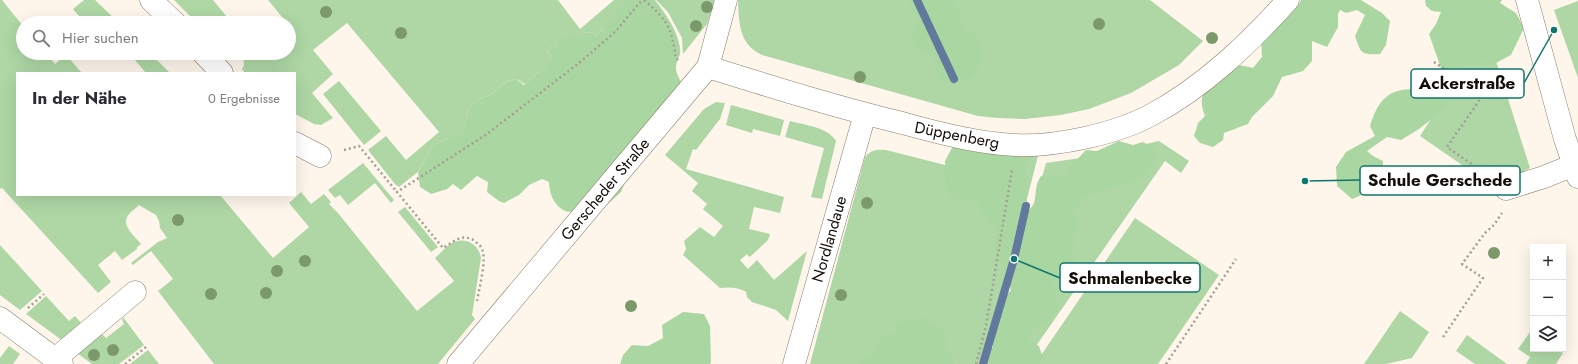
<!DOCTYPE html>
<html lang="de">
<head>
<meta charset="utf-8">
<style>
  :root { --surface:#fff; --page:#f7f7f7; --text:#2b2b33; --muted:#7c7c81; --line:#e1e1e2 }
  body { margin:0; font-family:Jost,sans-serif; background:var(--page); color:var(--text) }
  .controls { position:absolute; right:12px; bottom:12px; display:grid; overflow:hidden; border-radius:0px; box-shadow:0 4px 16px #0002 }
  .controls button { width:36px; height:36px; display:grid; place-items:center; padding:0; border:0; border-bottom:1px solid var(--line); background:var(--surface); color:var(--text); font:20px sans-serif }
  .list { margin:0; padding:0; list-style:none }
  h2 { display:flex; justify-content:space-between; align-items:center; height:52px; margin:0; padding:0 16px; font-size:17px }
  h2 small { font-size:13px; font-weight:400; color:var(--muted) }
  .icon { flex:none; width:22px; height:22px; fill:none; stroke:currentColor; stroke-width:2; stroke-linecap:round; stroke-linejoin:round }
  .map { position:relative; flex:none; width:1578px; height:364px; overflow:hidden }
  .search { position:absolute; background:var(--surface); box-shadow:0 4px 16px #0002; left:16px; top:16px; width:280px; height:44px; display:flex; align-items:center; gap:10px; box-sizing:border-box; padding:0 14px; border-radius:22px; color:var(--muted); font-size:15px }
  .panel { position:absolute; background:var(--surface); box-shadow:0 4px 16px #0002; left:16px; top:72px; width:280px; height:124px; border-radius:0px }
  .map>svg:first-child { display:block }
</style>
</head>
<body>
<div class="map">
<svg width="1578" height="364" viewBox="0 0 1578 364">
  <rect width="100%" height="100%" fill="#fef5eb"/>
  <path fill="#aed7a5" d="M0 0H2L23 26V53H46L55 64 66 55 82 73H17V195H220L273 258 309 227 289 203 301 192 311 204 324 194 331 202 329 204 338 213 417 311 454 281 435 258C441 253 446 246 452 243 465 236 479 244 481 258L472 315 475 319 438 364H214L158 291 173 279 151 251 133 265 131 263 158 242 167 238 160 228 159 221 156 215 139 205C137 208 132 210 130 213 119 224 133 234 141 244L137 247V249L122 260 115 251 98 265 111 282 98 293 2 188 0 189Z
    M84 0H95L119 23H85L73 9Z
    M174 0H213L232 23H197Z
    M268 0H558L580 29 614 0H624V6L604 30 597 33 596 36 590 32 566 37 557 46 550 48 547 52 552 56 550 59 548 70 537 73 525 84 516 79 507 81 492 94 479 99 468 109 467 119 461 137 445 140 432 147 419 171 399 187 395 184 368 150 386 136 406 160 439 132 347 23 313 50 333 74 312 93 333 118 321 125 314 124 295 114V73H245L242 69 244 65 243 53H289V23H287Z
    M656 0H715L707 24 683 54 682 38 668 12Z
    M738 0H1150L1203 41 1179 65 1131 93 1089 109 1061 115 1025 119 997 118 978 116 762 55C739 44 739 24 738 0Z
    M1578 1V78L1554 10Z
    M1474 46 1496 61 1530 168 1494 187 1420 136 1440 105 1453 83 1449 80Z
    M129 53H150L170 73H146Z
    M339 81 381 131 364 145 323 94Z
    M716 102 725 103 720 119 696 150 693 149 686 169 784 197 780 213 754 207 749 229 770 234 768 240 752 255 749 257 747 254 740 260 748 269 757 260 774 280 807 251 788 321 776 310 752 302 747 297 746 292C738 287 729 287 720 288L683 255 686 249 684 241 700 227 714 237 723 226 703 209 707 204 692 191 698 183 665 155 704 109Z
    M731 105 784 120 780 136 753 129 752 133 726 125Z
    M790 121C804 125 828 127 836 141L822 199 811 197 824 148 785 137Z
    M1159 141 1189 161 1181 173 1165 161 1029 356 990 364 1046 163 1094 156Z
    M1041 144 1007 277 997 303 980 364H810L865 157C871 150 877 149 886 150L945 165Z
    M363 163 394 200 391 203 375 183 348 205 340 195 335 198 328 190Z
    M405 207 438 247 431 252 398 212Z
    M1135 218 1219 275 1158 364H1035Z
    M0 245 42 291 20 310 0 295Z
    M46 296 69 321 75 316 83 325 63 341 26 314Z
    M1400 311 1429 332 1412 358 1386 364H1364Z
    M123 317 144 345 119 364H92L74 351 98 330 106 338 124 324 122 320Z
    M1530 332 1533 334V349H1557L1563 353 1556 364H1526L1530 357 1518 349Z
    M1467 335 1507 364H1508H1475L1456 351Z
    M9 346 20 354 13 364H0V358Z
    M148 350 159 364H130Z"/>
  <path fill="#aad7a1" d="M624 0H655C665 13 682 36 680 54 679 58 676 62 676 66 675 75 683 84 687 91L626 180 621 192 599 212C593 212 568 213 565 211 554 206 549 193 549 182L542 179 529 185 519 195 504 203 499 201 487 192 488 182 477 176 461 190 453 184 447 189 431 194 420 187 418 173 432 147 445 140 461 136 467 119 468 109 479 99 492 94 507 81 516 79 524 85 537 73 547 70V64L552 56 547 52 550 48 557 46 560 37H566L572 31 574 35 590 32 596 36 597 33 604 30 605 23 609 22 608 19 615 17V9L624 6Z
    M907 0H953L959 10 960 19 966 31 975 35C978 41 982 47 983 53 985 65 971 82 958 83 953 84 947 82 942 82L936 72 935 61 929 53C907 52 911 30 919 16L913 14Z
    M1301 0H1361L1382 13 1390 21 1386 45 1380 54C1361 55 1361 54 1355 36L1365 15 1357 10 1346 13 1340 10 1338 14V27L1327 47 1312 41V61L1303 71 1282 77 1273 96 1252 117 1248 124 1224 133 1223 140 1213 147 1200 143 1194 136 1198 123 1205 116C1203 111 1201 104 1202 98 1205 89 1222 69 1231 66 1238 64 1246 66 1253 68L1262 57 1261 39 1289 10 1299 4Z
    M1425 0H1502L1500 3 1516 13 1524 28 1511 55 1494 64 1485 61 1464 65 1449 80 1455 92 1443 110 1419 129 1401 140 1387 137 1367 151 1373 156 1383 161C1383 185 1373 191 1352 199L1337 186 1336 167 1346 152 1375 136 1370 126C1378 101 1387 89 1414 89L1426 74 1441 68 1429 34 1436 24 1441 12 1432 11 1426 6Z
    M1119 141 1133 145 1143 142 1155 149 1156 161 1148 172 1139 180 1092 194 1082 199 1075 210C1077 225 1078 236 1072 249L1077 259 1074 266 1058 271 1053 285 1056 295 1059 310C1055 314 1052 319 1048 322 1039 330 1032 325 1028 340L1039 346 1043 358 1040 364H978L982 356 993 347 990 329 997 303 1005 297 1011 290 1005 267 995 252 996 237 998 230C988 222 978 215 981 201H967L951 198 945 181V161L954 144 988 149 1000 156 1024 149 1028 158 1026 169 1027 212C1041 200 1031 191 1041 176L1049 175 1065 178 1070 167 1086 150 1097 151Z
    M683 312 704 314 710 326 711 362 710 364H620L623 355 632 345 648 346 663 338 662 325Z
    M922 317 933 322 944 330 947 352 955 358 954 364H857L861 360 871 355 884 333 894 334 896 324C906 318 912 324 922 317Z"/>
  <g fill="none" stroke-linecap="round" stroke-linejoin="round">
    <path stroke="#60799c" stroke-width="8" d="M917 0 954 79
      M983 364 1014 259 1026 206"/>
    <defs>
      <path id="minor" d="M151 0 175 23
        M1527 0 1565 139 1578 177
        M203 53 222 73
        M708 67C772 87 836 107 902 123 939 133 976 143 1015 145 1055 147 1116 134 1151 115 1204 87 1248 44 1288 0
        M295 143 320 156
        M1506 189 1544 177 1574 165
        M0 318 62 364
        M55 359 135 292
        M458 364 708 67 726 0
        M794 364 865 114"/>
    </defs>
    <use href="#minor" stroke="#8a7d6e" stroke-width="23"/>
    <path stroke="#a59e95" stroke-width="2.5" stroke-dasharray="2 3" stroke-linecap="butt" d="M644 0C668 20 672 29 676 59L680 60
      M1434 62 1483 95 1447 147 1486 174
      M344 150 359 146 397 192
      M477 301C479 289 487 259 482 249 481 246 478 244 476 242 464 232 454 241 443 248L397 192 487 134 579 63 615 32 642 0
      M28 308 44 294
      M1443 337 1483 278 1462 264 1485 233 1494 225 1502 213
      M125 364 146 347
      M976 364 986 326 1012 170
      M1166 364 1236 259"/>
    <use href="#minor" stroke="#fff" stroke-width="22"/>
  </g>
  <g fill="#7c996b">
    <circle cx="707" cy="7" r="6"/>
    <circle cx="326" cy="12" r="6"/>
    <circle cx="1099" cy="24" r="6"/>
    <circle cx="696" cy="26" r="6"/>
    <circle cx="401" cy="33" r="6"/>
    <circle cx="1212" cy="38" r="6"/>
    <circle cx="860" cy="77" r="6"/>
    <circle cx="867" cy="203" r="6"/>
    <circle cx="178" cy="220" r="6"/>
    <circle cx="1494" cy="253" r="6"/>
    <circle cx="305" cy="261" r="6"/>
    <circle cx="277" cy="271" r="6"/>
    <circle cx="266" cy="293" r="6"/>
    <circle cx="211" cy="294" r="6"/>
    <circle cx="841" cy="295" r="6"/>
    <circle cx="631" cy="306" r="6"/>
    <circle cx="113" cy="350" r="6"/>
    <circle cx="94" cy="355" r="6"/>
  </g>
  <g text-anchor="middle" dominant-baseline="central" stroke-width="3.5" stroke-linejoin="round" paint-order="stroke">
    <g font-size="16" fill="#130e08" stroke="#fff">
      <text transform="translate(957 135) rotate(11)">Düppenberg</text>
      <text transform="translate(605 189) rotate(-50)">Gerscheder Straße</text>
      <text transform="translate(829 239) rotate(-74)">Nordlandaue</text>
    </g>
  </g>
  <path fill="none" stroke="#0f766e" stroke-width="1.5" d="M1554 30L1524 83M1305 181L1360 180M1014 259L1060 278"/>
  <g fill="#0f766e" stroke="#fff" stroke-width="1.5">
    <circle cx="1554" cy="30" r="4"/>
    <circle cx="1305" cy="181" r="4"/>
    <circle cx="1014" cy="259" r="4"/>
  </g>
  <g fill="#fff" stroke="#0f766e" stroke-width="1.5">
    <rect x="1411" y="69" width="113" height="29" rx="4"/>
    <rect x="1360" y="166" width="160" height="29" rx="4"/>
    <rect x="1060" y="263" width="140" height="29" rx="4"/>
  </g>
  <g font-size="17" text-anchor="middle" font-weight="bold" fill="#130e08">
    <text x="1467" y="89">Ackerstraße</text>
    <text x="1440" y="186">Schule Gerschede</text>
    <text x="1130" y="284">Schmalenbecke</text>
  </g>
</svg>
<div class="controls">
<button>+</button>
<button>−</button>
<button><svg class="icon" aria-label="layers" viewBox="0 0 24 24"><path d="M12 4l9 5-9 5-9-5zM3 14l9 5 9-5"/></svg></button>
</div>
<div class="search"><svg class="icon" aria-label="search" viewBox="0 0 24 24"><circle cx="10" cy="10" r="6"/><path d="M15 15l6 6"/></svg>Hier suchen</div>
<section class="panel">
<h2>In der Nähe<small>0 Ergebnisse</small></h2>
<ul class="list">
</ul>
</section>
</div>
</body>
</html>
